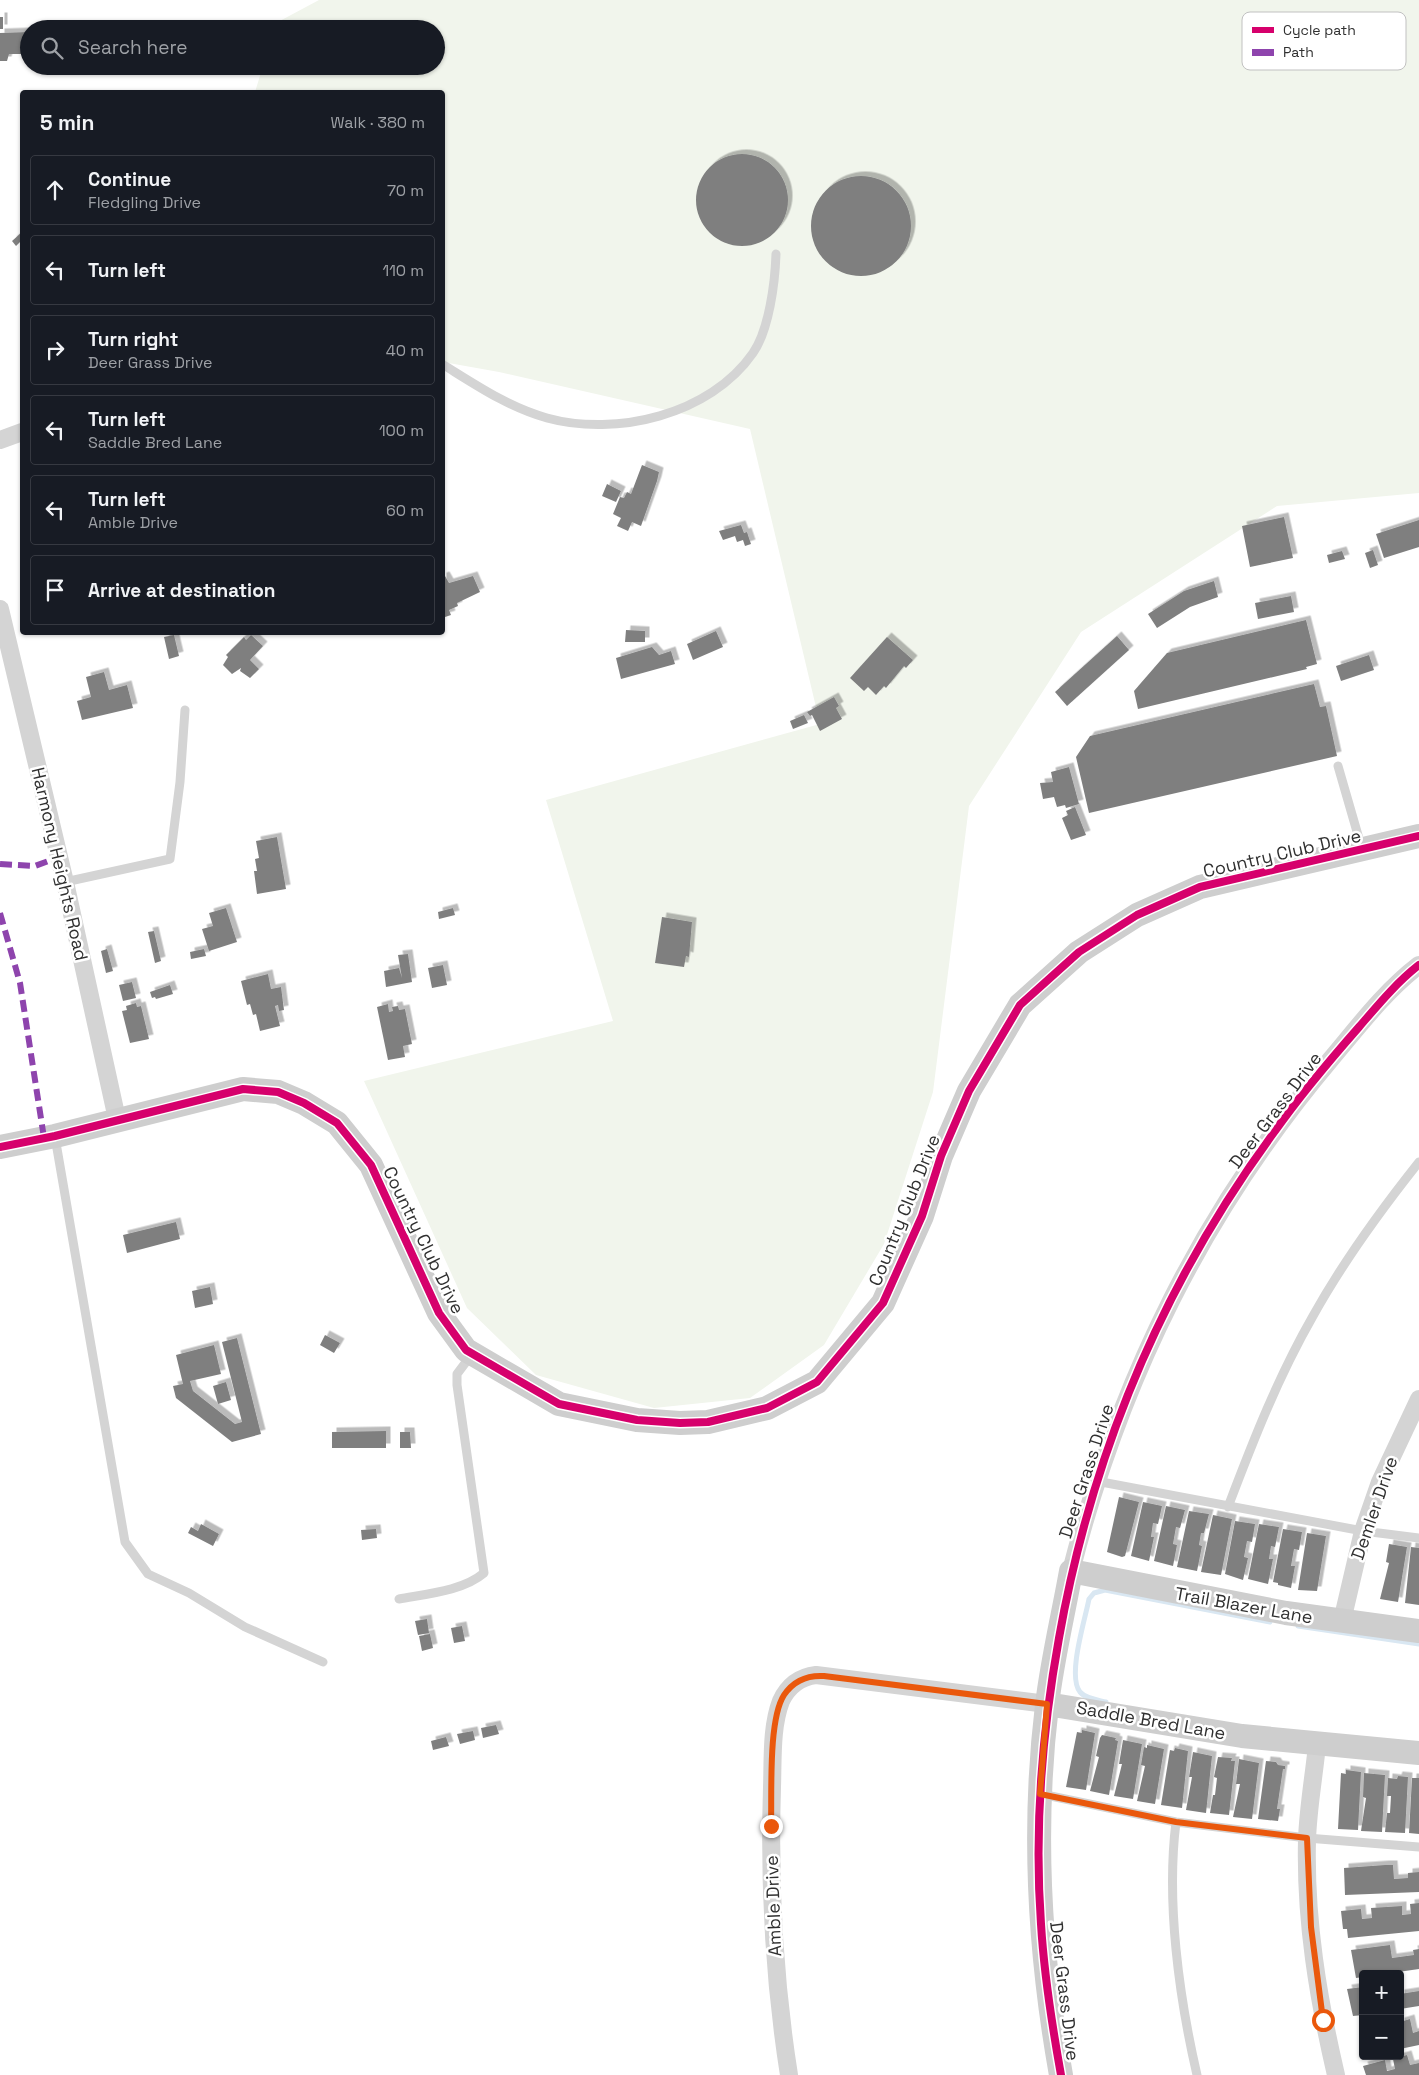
<!DOCTYPE html>
<html lang="en">
<head>
<meta charset="utf-8">
<style>
  :root { --surface:#171b24; --page:#242831; --text:#f1f3f6; --muted:#9ea1a6; --line:#363941 }
  body { margin:0; font-family:"Space Grotesk",sans-serif; background:var(--page); color:var(--text) }
  .controls { position:absolute; right:15px; bottom:15px; display:grid; overflow:hidden; border-radius:5px; box-shadow:0 1px 4px #0004 }
  .controls button { width:45px; height:45px; display:grid; place-items:center; padding:0; border:0; border-bottom:1px solid var(--line); background:var(--surface); color:var(--text); font:25px sans-serif }
  .stop { position:absolute; width:15px; height:15px; margin:-11px; border:4px solid #ea580c; border-radius:50%; background:#fff }
  .stop.end { background:#ea580c; border-color:#fff; box-shadow:0 1px 5px #0008 }
  .list { margin:0; padding:0; list-style:none }
  h2 { display:flex; justify-content:space-between; align-items:center; height:65px; margin:0; padding:0 20px; font-size:21px }
  h2 small { font-size:16px; font-weight:400; color:var(--muted) }
  .list li { display:grid; grid-template-columns:32px 1fr auto; gap:15px; align-items:center; box-sizing:border-box; height:70px; margin:0 10px 10px; padding:0 10px; border:1px solid var(--line); border-radius:5px }
  .list b { display:block; font-size:19px; white-space:nowrap }
  .list p { margin:0; font-size:16px; white-space:nowrap; color:var(--muted) }
  .list em { font-size:16px; font-style:normal; color:var(--muted) }
  .icon { flex:none; width:28px; height:28px; fill:none; stroke:currentColor; stroke-width:2; stroke-linecap:round; stroke-linejoin:round }
  .map { position:relative; flex:none; width:1419px; height:2075px; overflow:hidden }
  .search { position:absolute; background:var(--surface); box-shadow:0 1px 4px #0004; left:20px; top:20px; width:425px; height:55px; display:flex; align-items:center; gap:12px; box-sizing:border-box; padding:0 18px; border-radius:28px; color:var(--muted); font-size:19px }
  .panel { position:absolute; background:var(--surface); box-shadow:0 1px 4px #0004; left:20px; top:90px; width:425px; height:545px; border-radius:5px }
  .map>svg:first-child { display:block }
</style>
</head>
<body>
<div class="map">
<svg width="1419" height="2075" viewBox="0 0 1419 2075">
  <defs>
    <filter id="shadow"><feDropShadow dx="4.5" dy="-4.5" stdDeviation="0" flood-color="#0004"/></filter>
  </defs>
  <rect width="100%" height="100%" fill="#fff"/>
  <path fill="#f1f5ec" d="M319 0H1419V493L1277 506 1081 632 969 806 933 1092 884 1244 824 1345 750 1398 654 1408 536 1375 467 1308 364 1081 613 1021 546 800 820 724 750 429 499 372 443 362 442 92H255L263 66H436V29H275L276 23Z"/>
  <g fill="none" stroke-linecap="round" stroke-linejoin="round">
    <path stroke="#d9e7f2" stroke-width="5" d="M1298 1626 1419 1644
      M1106 1702C1098 1700 1086 1699 1080 1692 1067 1676 1085 1620 1089 1599L1094 1593 1105 1590 1270 1622"/>
  </g>
  <path fill="#7f7f7f" filter="url(#shadow)" d="M0 17H3V29H0Z
    M29 32V54H9L7 61H0V33Z
    M696 200a46 46 0 1 1 92 0a46 46 0 1 1-92 0Z
    M811 226a50 50 0 1 1 100 0a50 50 0 1 1-100 0Z
    M22 232V240L16 246 12 241Z
    M642 465 659 472 657 481 641 526 632 522 628 531 617 526 621 518 613 514 620 497 624 498 627 492 631 494Z
    M607 484 621 491 616 502 602 496Z
    M1284 517 1293 558 1250 567 1242 526Z
    M1419 520V547L1384 558 1376 534Z
    M741 525 744 533 747 532 751 544 745 546 743 540 737 542 735 536 723 540 719 531Z
    M1373 550 1378 565 1370 568 1365 553Z
    M1342 551 1345 559 1329 563 1327 555Z
    M445 576 449 583 473 576 480 592 457 603 458 606 449 610 451 615 442 618V577Z
    M1214 581 1218 597 1190 607 1157 628 1148 614 1184 591Z
    M1291 596 1294 612 1258 619 1255 603Z
    M1306 620 1317 664 1306 667 1307 669 1138 709 1134 691 1167 653Z
    M626 630 645 631V642H625Z
    M716 631 723 647 693 660 687 644Z
    M174 635 179 656 169 659 164 637Z
    M251 635 263 646 250 660 259 669 250 678 240 671 241 668 232 674 223 665 228 657 226 655 244 637 246 640Z
    M1117 636 1129 650 1067 706 1055 692Z
    M887 637 913 660 906 668 904 666 886 688 884 686 876 695 868 687 864 691 850 678Z
    M652 647 659 655 671 651 675 664 621 679 616 658Z
    M1369 655 1374 670 1341 681 1336 666Z
    M104 672 109 690 127 685 133 708 82 720 77 701 91 697 86 677Z
    M1314 684 1320 707 1326 706 1337 756 1089 813 1076 757 1090 736Z
    M834 697 839 706 836 708 842 719 820 731 812 715 810 716 807 712Z
    M804 715 808 723 793 729 790 721Z
    M1069 767 1079 804 1066 808 1065 805 1057 807 1054 797 1043 799 1040 783 1053 782 1051 772Z
    M1075 807 1086 835 1071 840 1062 818 1068 815 1066 811Z
    M277 837 286 889 257 894 254 871H257L255 859 259 858 256 841Z
    M226 908 237 942 209 951 202 929 213 926 209 913Z
    M453 908 455 915 439 919 438 912Z
    M662 917 692 922 689 957 686 956 684 967 655 963Z
    M154 931 161 961 155 963 148 932Z
    M107 949 113 971 106 973 101 951Z
    M204 949 206 956 191 959 190 952Z
    M408 954 412 982 386 987 384 971 399 968 402 978 398 955Z
    M443 965 447 985 432 988 428 968Z
    M268 974 271 989 281 987 284 1010 279 1011 278 1005 275 1006 280 1026 260 1031 256 1014 253 1015 250 1004 247 1005 241 981Z
    M132 982 136 998 123 1001 119 985Z
    M170 985 173 994 156 999 155 997 152 998 150 992Z
    M136 1003 137 1007 141 1006 149 1039 130 1043 122 1011 127 1010 126 1006Z
    M388 1004 389 1012 393 1011 392 1007 398 1006 399 1010 405 1009 412 1044 403 1046 405 1057 388 1060 377 1007Z
    M176 1222 180 1239 127 1253 123 1235Z
    M210 1287 213 1304 195 1308 192 1291Z
    M325 1335 340 1343 334 1353 320 1345Z
    M237 1338 261 1434 232 1442 176 1398 173 1386 183 1384 176 1355 214 1345 221 1374 190 1381 193 1391 235 1424 242 1422 222 1342Z
    M226 1382 231 1400 218 1404 213 1386Z
    M386 1431V1448H332V1432Z
    M400 1432H410L411 1448H400Z
    M1119 1497 1139 1502 1125 1556 1122 1557 1107 1552Z
    M1143 1502 1162 1506 1158 1524 1153 1523 1151 1537H1154L1149 1561 1131 1556Z
    M1166 1506 1185 1510 1180 1528 1176 1527 1173 1544 1177 1545 1173 1566 1154 1561Z
    M1189 1511 1209 1514 1204 1533H1201L1199 1545 1202 1546 1197 1571 1177 1567Z
    M1213 1515 1232 1519 1221 1575 1201 1572Z
    M1235 1521 1255 1524 1252 1542 1247 1541 1244 1557 1248 1558 1243 1580 1225 1574Z
    M201 1524 219 1534 213 1546 188 1533 191 1527 198 1531Z
    M1259 1524 1279 1527 1275 1547 1271 1546 1269 1559H1273L1268 1584 1248 1579Z
    M376 1529 377 1538 362 1540 361 1530Z
    M1283 1529 1302 1532 1299 1550 1294 1549 1291 1566H1295L1291 1588 1278 1585V1583L1273 1582Z
    M1307 1533 1326 1536 1317 1591 1298 1590Z
    M1389 1544 1407 1547 1398 1602 1380 1599 1389 1563 1386 1562Z
    M1411 1547 1419 1548V1605L1405 1603Z
    M427 1619 429 1633 418 1635 415 1621Z
    M462 1626 465 1641 454 1643 451 1628Z
    M430 1634 433 1648 422 1651 419 1636Z
    M496 1725 499 1734 483 1738 481 1728Z
    M1082 1730 1095 1733 1086 1790 1066 1787 1077 1732 1082 1733Z
    M473 1731 475 1740 460 1744 457 1734Z
    M1102 1735 1116 1738 1115 1740 1118 1741 1109 1795 1090 1791 1099 1757 1096 1756 1100 1738Z
    M446 1737 449 1746 433 1750 431 1741Z
    M1123 1740 1142 1744 1133 1799 1114 1796 1122 1764H1119Z
    M1147 1745 1164 1749 1155 1804 1137 1801 1145 1766 1141 1765 1144 1747 1147 1748Z
    M1175 1748 1188 1751 1182 1808 1161 1805 1170 1750 1174 1751Z
    M1193 1752 1212 1756 1206 1813 1186 1810 1192 1777H1189Z
    M1218 1757 1232 1758 1231 1761H1235L1229 1815 1210 1813 1213 1795H1215L1217 1778 1214 1777Z
    M1239 1759 1259 1763 1252 1819 1233 1817 1240 1784H1236Z
    M1266 1761 1276 1762 1278 1765 1285 1766V1769H1283L1277 1809H1280L1278 1821 1258 1819Z
    M1346 1770 1361 1772 1358 1830 1338 1829 1341 1773 1346 1774Z
    M1364 1773 1385 1775 1382 1832 1361 1831 1366 1798 1363 1797Z
    M1398 1776 1408 1777 1405 1833 1385 1832 1387 1813H1390L1391 1796H1387L1388 1778 1397 1779Z
    M1412 1778H1419V1834L1409 1833Z
    M1385 1865H1393L1394 1879 1408 1878V1873L1419 1872V1892L1345 1895 1344 1868Z
    M1419 1903V1931L1348 1938 1347 1929H1343L1341 1911 1361 1909 1362 1919 1372 1918 1371 1908 1402 1906V1915L1411 1914 1410 1904Z
    M1390 1945 1392 1958 1414 1955 1413 1950 1419 1949V1969L1384 1974H1363V1977L1356 1978 1351 1950Z
    M1363 1987V2015L1353 2016 1347 1989Z
    M1419 1991V2006L1400 2009V1994Z
    M1410 2019 1413 2033 1419 2031V2045L1400 2049V2022Z
    M1407 2055 1410 2065 1419 2063V2075H1366L1363 2066 1385 2060 1387 2071 1395 2069 1393 2059Z"/>
  <g fill="none" stroke-linecap="round" stroke-linejoin="round">
    <path stroke="#d4d4d4" stroke-width="9" d="M442 364C476 385 508 407 547 418 616 437 710 415 753 353 769 330 775 283 776 254
      M1338 766 1362 849
      M65 882 170 859 180 782 185 710
      M55 1137 125 1542 148 1574 189 1593 245 1627 323 1662
      M1096 1481 1363 1531 1419 1538
      M1228 1507C1253 1441 1278 1377 1313 1316 1343 1262 1380 1211 1419 1162
      M399 1599C426 1594 463 1591 484 1573L457 1385V1374L472 1354
      M1041 1794 1176 1822 1307 1838 1419 1847
      M1176 1822C1166 1902 1179 1997 1197 2075"/>
    <path stroke="#d4d4d4" stroke-width="18" d="M0 440 22 432
      M0 609 65 882 117 1119
      M1071 1571C1120 1379 1203 1211 1331 1059 1358 1027 1385 991 1419 965
      M1342 1621 1363 1531 1380 1482 1419 1399
      M1317 1745C1314 1776 1308 1808 1307 1840 1305 1920 1318 1998 1336 2075
      M789 2075C774 1980 769 1884 772 1787 773 1760 771 1727 781 1701 788 1686 800 1677 816 1675L1047 1704"/>
    <path stroke="#cecece" stroke-width="24" d="M0 1147 55 1136 243 1089 278 1092 304 1103 337 1123 371 1165 439 1313 466 1350 559 1404 637 1420 680 1423 708 1422 767 1408 817 1382 883 1303 922 1216 941 1156 969 1091 1020 1005 1079 952 1137 915 1200 887 1419 836
      M1047 1704 1242 1736 1419 1753
      M1061 2075C1039 1952 1032 1829 1047 1705 1052 1661 1063 1616 1071 1571L1286 1613 1419 1631"/>
    <path stroke="#8e44ad" stroke-width="6" stroke-dasharray="12 6" stroke-linecap="butt" d="M0 864 35 866 59 857
      M0 913 20 983 44 1138"/>
    <defs>
      <path id="cycleway" d="M0 1147 55 1136 243 1089 278 1092 304 1103 337 1123 371 1165 439 1313 466 1350 559 1404 637 1420 680 1423 708 1422 767 1408 817 1382 883 1303 922 1216 941 1156 969 1091 1020 1005 1079 952 1137 915 1200 887 1419 836
        M1061 2075C1052 2025 1044 1974 1041 1924 1034 1827 1042 1732 1059 1638 1092 1452 1163 1283 1275 1131 1301 1094 1330 1060 1359 1027 1378 1005 1396 983 1419 965"/>
    </defs>
    <use href="#cycleway" stroke="#fff" stroke-width="11"/>
    <use href="#cycleway" stroke="#d6006c" stroke-width="8"/>
  </g>
  <g fill="none" stroke-linecap="round" stroke-linejoin="round">
    <path stroke="#ea580c" stroke-width="6" d="M771 1826C772 1794 768 1720 784 1695 794 1680 807 1675 824 1676L1047 1704 1040 1794 1176 1822 1307 1838 1311 1927 1323 2020"/>
  </g>
  <g text-anchor="middle" dominant-baseline="central" stroke-width="5" stroke-linejoin="round" paint-order="stroke">
    <g font-size="18" fill="#303030" stroke="#fff">
      <text transform="translate(1282 853) rotate(-13)">Country Club Drive</text>
      <text transform="translate(60 864) rotate(77)">Harmony Heights Road</text>
      <text transform="translate(1275 1110) rotate(-53)">Deer Grass Drive</text>
      <text transform="translate(904 1210) rotate(-68)">Country Club Drive</text>
      <text transform="translate(424 1240) rotate(64)">Country Club Drive</text>
      <text transform="translate(1086 1471) rotate(-72)">Deer Grass Drive</text>
      <text transform="translate(1374 1508) rotate(-71)">Demler Drive</text>
      <text transform="translate(1244 1605) rotate(10)">Trail Blazer Lane</text>
      <text transform="translate(1151 1720) rotate(10)">Saddle Bred Lane</text>
      <text transform="translate(773 1906) rotate(-92)">Amble Drive</text>
      <text transform="translate(1065 1991) rotate(83)">Deer Grass Drive</text>
    </g>
  </g>
  <rect x="1242" y="12" width="164" height="58" rx="8" fill="#fff" stroke="#c1c1c1" stroke-width="1"/>
  <rect x="1252" y="27" width="22" height="6" fill="#d6006c"/>
  <rect x="1252" y="49" width="22" height="7" fill="#8e44ad"/>
  <g font-size="14" fill="#303030">
    <text x="1283" y="35">Cycle path</text>
    <text x="1283" y="57">Path</text>
  </g>
</svg>
<div class="controls">
<button>+</button>
<button>−</button>
</div>
<div class="stop" style="left:1323px;top:2020px"></div>
<div class="stop end" style="left:771px;top:1826px"></div>
<div class="search"><svg class="icon" aria-label="search" viewBox="0 0 24 24"><circle cx="10" cy="10" r="6"/><path d="M15 15l6 6"/></svg>Search here</div>
<section class="panel">
<h2>5 min<small>Walk · 380 m</small></h2>
<ul class="list">
<li><svg class="icon" aria-label="ahead" viewBox="0 0 24 24"><path d="M12 20V5M6 11l6-6 6 6"/></svg><div><b>Continue</b><p>Fledgling Drive</p></div><em>70 m</em></li>
<li><svg class="icon" aria-label="left" viewBox="0 0 24 24"><path d="M17 20v-9H6M10 6l-5 5 5 5"/></svg><div><b>Turn left</b></div><em>110 m</em></li>
<li><svg class="icon" aria-label="right" viewBox="0 0 24 24"><path d="M7 20v-9h11M14 6l5 5-5 5"/></svg><div><b>Turn right</b><p>Deer Grass Drive</p></div><em>40 m</em></li>
<li><svg class="icon" aria-label="left" viewBox="0 0 24 24"><path d="M17 20v-9H6M10 6l-5 5 5 5"/></svg><div><b>Turn left</b><p>Saddle Bred Lane</p></div><em>100 m</em></li>
<li><svg class="icon" aria-label="left" viewBox="0 0 24 24"><path d="M17 20v-9H6M10 6l-5 5 5 5"/></svg><div><b>Turn left</b><p>Amble Drive</p></div><em>60 m</em></li>
<li><svg class="icon" aria-label="arrive" viewBox="0 0 24 24"><path d="M6 21V4h12l-3 4 3 4H6"/></svg><div><b>Arrive at destination</b></div></li>
</ul>
</section>
</div>
</body>
</html>
